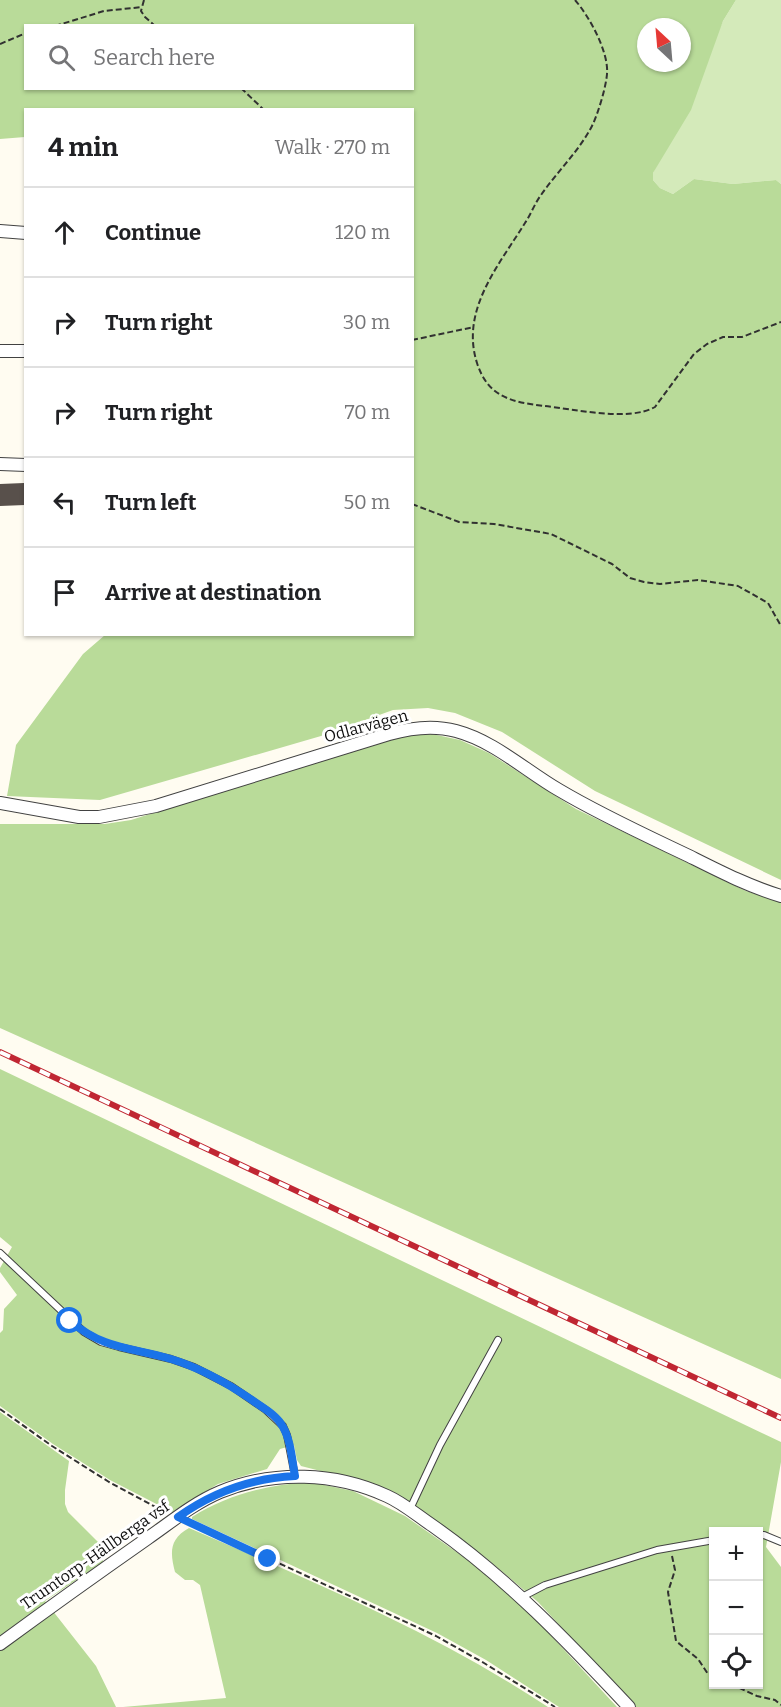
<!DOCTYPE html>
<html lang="en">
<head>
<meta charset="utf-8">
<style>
  :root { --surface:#fff; --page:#f6f6f6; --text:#202124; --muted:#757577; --line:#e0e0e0 }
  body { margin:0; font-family:Bitter,serif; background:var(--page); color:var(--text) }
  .controls { position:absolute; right:18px; bottom:18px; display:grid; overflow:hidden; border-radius:0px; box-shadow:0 2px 4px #0004 }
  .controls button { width:54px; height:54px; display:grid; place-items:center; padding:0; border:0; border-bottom:2px solid var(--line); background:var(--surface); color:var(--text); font:30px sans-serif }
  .compass { position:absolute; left:637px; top:18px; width:54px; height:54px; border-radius:50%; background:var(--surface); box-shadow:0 2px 4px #0004; rotate:334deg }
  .stop { position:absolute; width:18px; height:18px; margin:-14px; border:4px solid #1a73e8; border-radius:50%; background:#fff }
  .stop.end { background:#1a73e8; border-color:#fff; box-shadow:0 2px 6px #0008 }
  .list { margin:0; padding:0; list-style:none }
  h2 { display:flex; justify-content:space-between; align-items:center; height:78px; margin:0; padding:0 24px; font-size:26px }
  h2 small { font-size:20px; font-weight:400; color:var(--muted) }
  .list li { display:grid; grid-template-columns:39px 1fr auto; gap:18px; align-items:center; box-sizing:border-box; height:90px; padding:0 24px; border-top:2px solid var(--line) }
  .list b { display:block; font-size:22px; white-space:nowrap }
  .list em { font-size:20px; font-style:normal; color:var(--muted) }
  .icon { flex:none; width:33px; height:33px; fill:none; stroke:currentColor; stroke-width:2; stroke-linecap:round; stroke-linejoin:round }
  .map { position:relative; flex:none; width:781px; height:1707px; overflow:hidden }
  .search { position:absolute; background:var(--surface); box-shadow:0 2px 4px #0004; left:24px; top:24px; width:390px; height:66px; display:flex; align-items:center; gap:15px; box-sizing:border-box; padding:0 21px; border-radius:0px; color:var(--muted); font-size:22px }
  .panel { position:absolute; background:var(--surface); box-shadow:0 2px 4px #0004; left:24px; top:108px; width:390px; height:528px; border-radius:0px }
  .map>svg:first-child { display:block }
</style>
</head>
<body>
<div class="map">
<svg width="781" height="1707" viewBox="0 0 781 1707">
  <rect width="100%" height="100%" fill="#fffcf1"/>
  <path fill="#d4eaba" d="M736 0H781V184L776 180 733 184 694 179 673 194 660 188 653 180V173L723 21Z"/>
  <path fill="#b9db99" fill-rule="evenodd" d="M0 0H736L723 21 691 110 653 173V180L660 188 673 194 694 179 733 184 776 180 781 184V880L595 791 502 732 455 713 428 708 393 710 321 736 100 800 7 796 16 745 83 654 105 635 412 634V110H26L25 137 0 139ZM26 26H412V88H26ZM646 27H682V63H646Z
    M432 734 460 740 489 753 576 809 746 891 781 902V1379L0 1028V824H105L131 820 402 735Z
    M0 1069 781 1442V1462L766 1547 781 1567V1707H635L538 1602 486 1558 414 1507 360 1481 301 1466 297 1460 294 1445 280 1449 267 1469 218 1484 172 1512 110 1480 53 1444 0 1406V1333L3 1330 4 1309 17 1295 0 1272V1268L12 1247 0 1237ZM714 1532H758V1684H714Z
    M0 1412 69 1461 65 1490V1504L68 1512 100 1544 103 1562 45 1601 96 1666 116 1707H0Z
    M310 1482 353 1491 405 1516 478 1567 520 1602 617 1707H559L486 1660 437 1633 192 1519V1517C229 1494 267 1485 310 1482Z
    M189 1528C312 1581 436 1633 548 1707H123L226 1698 200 1585 193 1580H185L175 1572C170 1553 169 1539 189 1528Z"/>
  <path fill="#58504b" d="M24 483 25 505 0 506V484Z"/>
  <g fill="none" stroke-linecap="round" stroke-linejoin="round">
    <defs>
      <path id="lane" d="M0 1253 84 1332 101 1342 119 1347 171 1359 194 1367 231 1386 266 1410 283 1426 287 1435 295 1476
        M410 1509 440 1445 498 1340
        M758 1536 764 1535 781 1542
        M522 1597 545 1585 657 1550 714 1540"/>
      <path id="street" d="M0 231 26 233
        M0 351H26
        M0 464 26 465
        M0 803 79 817H99L156 806 389 734C410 728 434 725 456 731 494 741 526 771 559 790 601 815 645 835 689 856 719 871 748 886 781 896
        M0 1644C49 1608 98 1573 148 1538 171 1522 194 1503 220 1492 274 1470 335 1472 387 1496 403 1503 418 1516 433 1526 506 1577 568 1642 629 1707"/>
    </defs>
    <use href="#lane" stroke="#424242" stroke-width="8"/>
    <use href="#street" stroke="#424242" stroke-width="14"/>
    <path stroke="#313131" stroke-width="2" stroke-dasharray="6 3" stroke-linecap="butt" d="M144 0 141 11 145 17 155 26
      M575 0C589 16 609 52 607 74 606 87 598 114 592 126 579 151 557 172 541 195 535 203 531 214 525 223 499 265 460 310 477 363 488 397 511 402 544 406 575 409 628 422 655 407L694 354 707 344 723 337H742L781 322
      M55 26 104 11 142 7
      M0 44 26 33
      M241 88 264 110
      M412 340 474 327
      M412 504 459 522 494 524 551 534 612 564 630 578 644 582 660 584 698 580 738 586 768 603 781 626
      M0 1409 52 1446 109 1482 165 1512
      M190 1522 436 1636 484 1663 555 1707
      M672 1556 675 1570 668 1592 676 1641 698 1659 708 1674 714 1676
      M731 1684 757 1696 775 1700 781 1705"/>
    <use href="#lane" stroke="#fff" stroke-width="6"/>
    <use href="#street" stroke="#fff" stroke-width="12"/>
    <defs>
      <path id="rail" d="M0 1052 781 1418"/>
    </defs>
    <use href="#rail" stroke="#c02632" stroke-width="6"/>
    <use href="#rail" stroke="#fff" stroke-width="4" stroke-dasharray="11" stroke-linecap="butt"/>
  </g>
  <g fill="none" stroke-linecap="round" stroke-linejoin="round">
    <path stroke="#1a73e8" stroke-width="8" d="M70 1321C105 1350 130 1347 171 1359 201 1368 227 1383 252 1400 263 1408 277 1415 283 1427 291 1441 292 1460 295 1476 252 1478 213 1492 178 1517L268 1559"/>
  </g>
  <g text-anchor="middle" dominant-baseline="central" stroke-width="6" stroke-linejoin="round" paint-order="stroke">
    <g font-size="16" fill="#0f0f0f" stroke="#fff">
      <text transform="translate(366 726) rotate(-15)">Odlarvägen</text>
      <text transform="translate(95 1555) rotate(-35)">Trumtorp-Hällberga vsf</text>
    </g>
  </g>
</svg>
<div class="controls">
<button>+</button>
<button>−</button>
<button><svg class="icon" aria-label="locate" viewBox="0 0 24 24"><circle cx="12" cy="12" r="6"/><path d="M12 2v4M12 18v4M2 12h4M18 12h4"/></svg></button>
</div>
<svg class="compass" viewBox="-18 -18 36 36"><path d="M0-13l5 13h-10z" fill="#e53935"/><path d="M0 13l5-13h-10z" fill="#757577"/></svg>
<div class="stop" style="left:70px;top:1321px"></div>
<div class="stop end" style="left:268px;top:1559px"></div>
<div class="search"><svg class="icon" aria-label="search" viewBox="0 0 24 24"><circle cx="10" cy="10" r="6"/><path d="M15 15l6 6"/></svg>Search here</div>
<section class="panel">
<h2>4 min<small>Walk · 270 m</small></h2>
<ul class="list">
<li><svg class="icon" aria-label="ahead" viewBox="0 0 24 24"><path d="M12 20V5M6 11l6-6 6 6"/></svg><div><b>Continue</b></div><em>120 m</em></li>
<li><svg class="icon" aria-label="right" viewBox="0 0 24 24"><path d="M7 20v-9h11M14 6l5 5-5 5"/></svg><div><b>Turn right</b></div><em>30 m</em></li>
<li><svg class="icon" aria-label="right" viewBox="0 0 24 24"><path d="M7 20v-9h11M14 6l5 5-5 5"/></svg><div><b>Turn right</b></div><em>70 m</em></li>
<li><svg class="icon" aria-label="left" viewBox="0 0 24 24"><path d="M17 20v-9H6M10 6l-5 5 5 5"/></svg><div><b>Turn left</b></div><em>50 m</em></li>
<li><svg class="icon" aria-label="arrive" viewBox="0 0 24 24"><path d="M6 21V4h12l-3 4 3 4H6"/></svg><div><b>Arrive at destination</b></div></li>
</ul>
</section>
</div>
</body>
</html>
